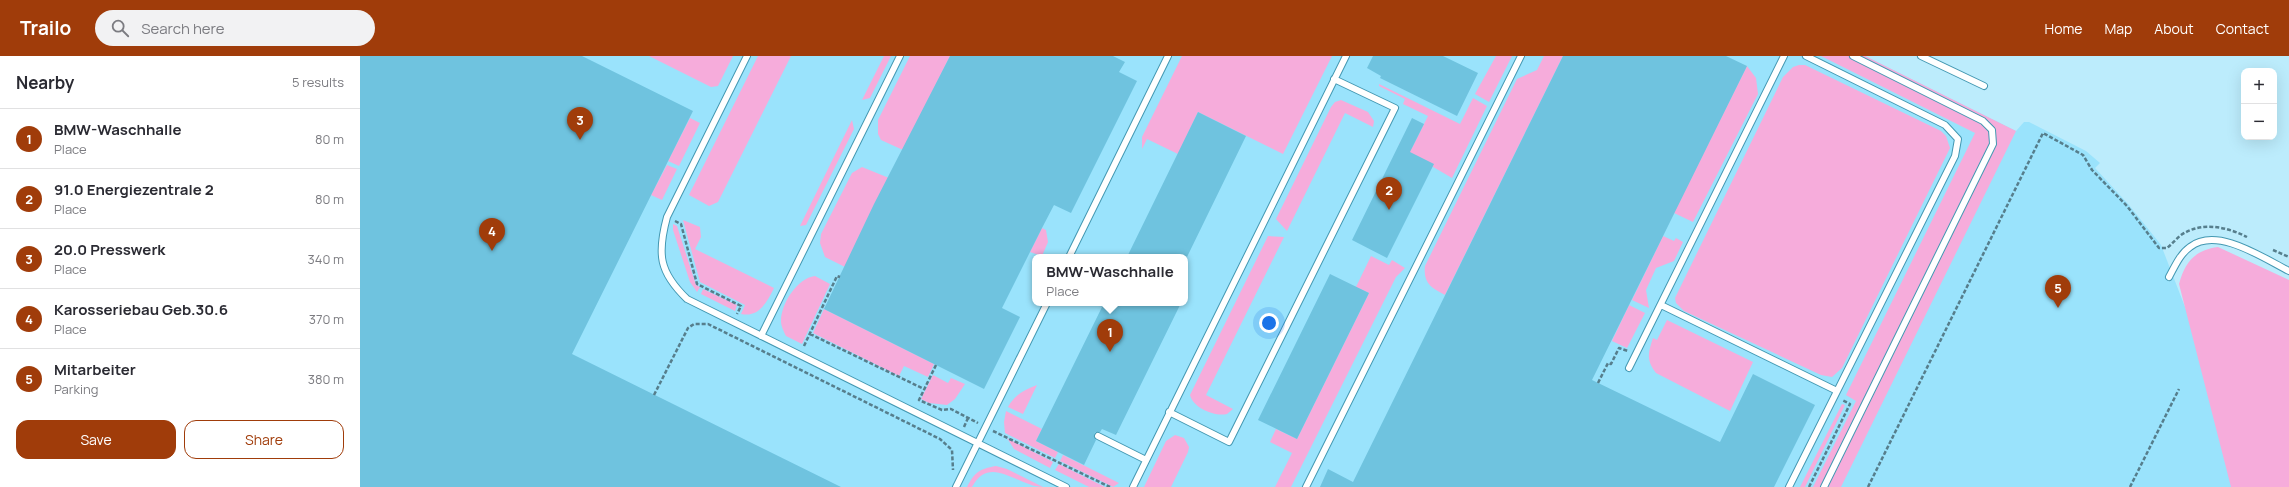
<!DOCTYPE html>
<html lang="en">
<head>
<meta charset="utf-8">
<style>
  :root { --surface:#fff; --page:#f2f2f3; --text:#2b2b33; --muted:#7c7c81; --line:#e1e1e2; --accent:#a03c0a }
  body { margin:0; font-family:Manrope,sans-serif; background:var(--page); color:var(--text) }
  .controls { position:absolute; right:12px; top:12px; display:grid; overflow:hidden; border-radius:8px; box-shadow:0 4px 16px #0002 }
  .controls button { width:36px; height:36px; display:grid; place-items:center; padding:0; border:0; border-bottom:1px solid var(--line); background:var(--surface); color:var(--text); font:20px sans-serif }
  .you { position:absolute; left:909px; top:267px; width:14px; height:14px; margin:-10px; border:3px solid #fff; border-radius:50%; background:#1a73e8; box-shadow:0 0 0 6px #1a73e833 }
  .badge { display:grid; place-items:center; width:26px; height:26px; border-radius:50%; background:var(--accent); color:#fff; font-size:13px; font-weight:700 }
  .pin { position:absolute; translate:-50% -33px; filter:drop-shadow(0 1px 2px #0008) }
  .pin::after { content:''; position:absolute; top:21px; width:14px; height:12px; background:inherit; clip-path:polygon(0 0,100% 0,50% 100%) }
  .popup { position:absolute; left:672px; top:198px; width:156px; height:52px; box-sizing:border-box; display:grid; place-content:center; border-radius:8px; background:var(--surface); filter:drop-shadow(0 1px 3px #0005); font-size:13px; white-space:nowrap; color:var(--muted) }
  .popup b { font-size:15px; color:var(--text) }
  .popup::after { content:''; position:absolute; left:50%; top:100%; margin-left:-8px; border:8px solid transparent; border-top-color:var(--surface) }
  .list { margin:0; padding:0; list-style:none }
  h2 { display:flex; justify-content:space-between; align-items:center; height:52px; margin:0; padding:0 16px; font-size:17px }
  h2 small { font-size:13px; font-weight:400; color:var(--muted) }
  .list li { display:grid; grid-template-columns:26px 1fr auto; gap:12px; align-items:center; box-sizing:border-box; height:60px; padding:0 16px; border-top:1px solid var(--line) }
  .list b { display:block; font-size:15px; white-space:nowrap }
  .list p { margin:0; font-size:13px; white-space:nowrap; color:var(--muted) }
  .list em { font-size:13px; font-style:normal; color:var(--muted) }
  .actions { display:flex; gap:8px; padding:12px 16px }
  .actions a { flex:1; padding:9px 0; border:1px solid var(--accent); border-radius:12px; text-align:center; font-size:14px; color:var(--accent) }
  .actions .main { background:var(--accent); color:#fff }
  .icon { flex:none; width:22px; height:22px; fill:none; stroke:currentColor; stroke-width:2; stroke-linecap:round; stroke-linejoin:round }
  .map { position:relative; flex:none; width:1929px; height:431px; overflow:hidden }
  header { display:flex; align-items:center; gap:24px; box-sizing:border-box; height:56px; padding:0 20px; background:var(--accent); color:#fff }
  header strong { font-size:19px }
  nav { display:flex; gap:22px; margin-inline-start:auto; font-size:14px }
  .search { width:280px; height:36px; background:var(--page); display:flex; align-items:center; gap:10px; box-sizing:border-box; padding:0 14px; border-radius:22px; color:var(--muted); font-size:15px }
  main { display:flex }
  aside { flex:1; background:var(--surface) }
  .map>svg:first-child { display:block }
</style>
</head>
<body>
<header>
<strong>Trailo</strong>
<div class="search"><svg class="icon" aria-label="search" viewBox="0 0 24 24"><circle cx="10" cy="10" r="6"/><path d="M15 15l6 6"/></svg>Search here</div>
<nav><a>Home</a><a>Map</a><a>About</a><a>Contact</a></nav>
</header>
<main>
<aside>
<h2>Nearby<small>5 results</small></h2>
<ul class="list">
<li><span class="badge">1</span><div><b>BMW-Waschhalle</b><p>Place</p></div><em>80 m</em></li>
<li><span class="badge">2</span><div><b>91.0 Energiezentrale 2</b><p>Place</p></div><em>80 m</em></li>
<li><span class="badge">3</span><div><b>20.0 Presswerk</b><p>Place</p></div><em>340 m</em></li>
<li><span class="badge">4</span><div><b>Karosseriebau Geb.30.6</b><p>Place</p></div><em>370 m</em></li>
<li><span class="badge">5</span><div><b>Mitarbeiter</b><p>Parking</p></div><em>380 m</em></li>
</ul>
<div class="actions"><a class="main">Save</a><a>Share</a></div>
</aside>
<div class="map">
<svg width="1929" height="431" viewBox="0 0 1929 431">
  <rect width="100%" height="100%" fill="#bcecfc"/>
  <path fill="#9ae3fc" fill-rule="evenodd" d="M0 0H1505L1656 75 1664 66H1669L1726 95 1740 107 1735 112 1769 149 1801 189 1832 269 1872 431H0ZM675 201H825V247H675Z"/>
  <path fill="#f6acdb" d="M289 0H373L358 30 351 31Z
    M398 0H431L358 146 349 150 329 139Z
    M524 0H531L510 42 502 44Z
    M550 0H590L543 94 521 84 518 78V64Z
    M822 0H972L923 98 838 56 818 98 787 83 782 93V81Z
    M1136 0H1152L1129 46 1115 38Z
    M1184 0H1203L1085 239C1071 232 1063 227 1065 210L1157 23 1177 14Z
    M1461 0H1505L1656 75 1481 431H1453L1496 345 1486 339 1615 77Z
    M1439 9H1445L1581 75 1586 80 1590 92 1482 312 1472 321 1461 319 1324 255 1316 247 1315 242 1423 21 1433 11Z
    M1387 10 1396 22 1398 38 1333 166 1314 157Z
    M1019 28 1100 68 1113 42 1127 50 1092 122 1039 91 1040 86 1052 92 1068 60 1043 48 1045 43 1019 30Z
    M981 44 1008 56 1014 65 1013 71 985 57 927 175 916 163 971 51 975 46Z
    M330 62 340 67 319 110 308 105Z
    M492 64 494 73 446 169 440 170Z
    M307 109 317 113 302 144 291 139Z
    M502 111 529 122 485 211 465 201 460 187 461 178 492 117Z
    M323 164 340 171 341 181 335 193 414 232C407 246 399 262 381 258L385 249 340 226Z
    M313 168 317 170 336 229 340 231 337 236 330 226 313 174Z
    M682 172 686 174 688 186 682 200 670 196Z
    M908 180 924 181 846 339 873 353 867 358C855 361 833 352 830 339Z
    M1303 180 1314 185 1316 182 1323 186 1314 205 1296 212 1286 234 1289 252 1272 244Z
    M1858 191 1929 224V431H1871L1819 228C1825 206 1835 194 1858 191Z
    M1011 200 1029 209 1032 204 1045 212 1036 221 931 431H915L932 397 910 386 916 373 937 383 1009 237 996 231Z
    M455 220 470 228 442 288 426 280C424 276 421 270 421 265 421 248 437 222 455 220Z
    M343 233 377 249 375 255 341 238Z
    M1269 249 1285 257 1267 292 1252 285Z
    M464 253 574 308 568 321 544 310 539 320 453 277Z
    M1307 264 1393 306 1370 355 1296 317C1286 304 1288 297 1293 282L1297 284Z
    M573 319 588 327 591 322 605 328 595 343 587 349 569 347 561 343Z
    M677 329 663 358 648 351C654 339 666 333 677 329Z
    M1482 348 1485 349 1445 431H1440Z
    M646 355 682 373 676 385 698 396 695 402 645 377 644 366Z
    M815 379 824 382 829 391 828 396 811 431H784L806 385Z
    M647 382 693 406 690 412 654 393Z
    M703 399 759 427 753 431 700 405Z
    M699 408 745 431H729L695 414Z
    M636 410 647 413 683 431C658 431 630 397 612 431H607C615 416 619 413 636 410Z"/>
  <path fill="#6fc3df" d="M0 0H222L333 55 212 298 481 431H0Z
    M590 0H753L765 6 759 16 777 25 711 157 694 149 682 172 642 252 660 261 624 333 464 253 514 148Z
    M1013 0H1083L1118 17 1097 60 1020 22 1021 20 1007 12Z
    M1203 0H1366L1387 10 1232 324 1360 386 1393 318 1455 349 1414 431H960L968 413 993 426Z
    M838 56 886 80 827 201H767Z
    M1052 62 1064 68 1050 96 1074 108 1027 202 992 184Z
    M970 218 1009 237 937 383 898 364Z
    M744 247H821L756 379 742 373 740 376H735L734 381 736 384 724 409 676 385Z"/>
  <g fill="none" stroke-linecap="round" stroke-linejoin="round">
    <defs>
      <path id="service" d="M387 0 307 161C297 198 299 216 327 243L706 431
        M1561 0 1624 30
        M709 201 808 0
        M1809 221C1815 210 1820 198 1830 191 1857 170 1903 202 1929 215
        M1301 249 1477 335
        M401 280 540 0
        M1269 312 1424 0
        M809 356 869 386 1035 52 974 23
        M738 380 786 404
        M596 431 687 247
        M773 431 986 0
        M946 431 1161 0
        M1429 431 1595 100 1598 83 1585 69 1446 0
        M1464 431 1633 88 1632 74 1623 65 1493 0"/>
    </defs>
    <use href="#service" stroke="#4398b2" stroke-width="8"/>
    <path stroke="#567e8c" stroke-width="2.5" stroke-dasharray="4 2" stroke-linecap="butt" d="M315 165 321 168 337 228 381 250 377 258
      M1913 194 1929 201
      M450 278 564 333
      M444 290 477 220 480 221
      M576 309 559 344 582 354 591 353 618 367
      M1238 327 1248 307 1251 308 1259 292 1268 295
      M294 339 328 272 334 268H348L580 383 592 394 593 414
      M604 371 608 362
      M633 375 750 431
      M1449 431 1490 348 1482 344
      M1508 431 1683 77 1723 99 1732 114 1767 150 1799 192H1807C1812 188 1816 183 1821 179 1842 165 1867 171 1887 181
      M1770 431 1819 333"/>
    <use href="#service" stroke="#fff" stroke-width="6"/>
  </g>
</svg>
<div class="controls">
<button>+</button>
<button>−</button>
</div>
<div class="you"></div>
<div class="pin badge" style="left:750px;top:296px">1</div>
<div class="popup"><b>BMW-Waschhalle</b>Place</div>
<div class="pin badge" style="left:1029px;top:154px">2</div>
<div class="pin badge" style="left:220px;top:84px">3</div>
<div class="pin badge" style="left:132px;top:195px">4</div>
<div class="pin badge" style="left:1698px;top:252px">5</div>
</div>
</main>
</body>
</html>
